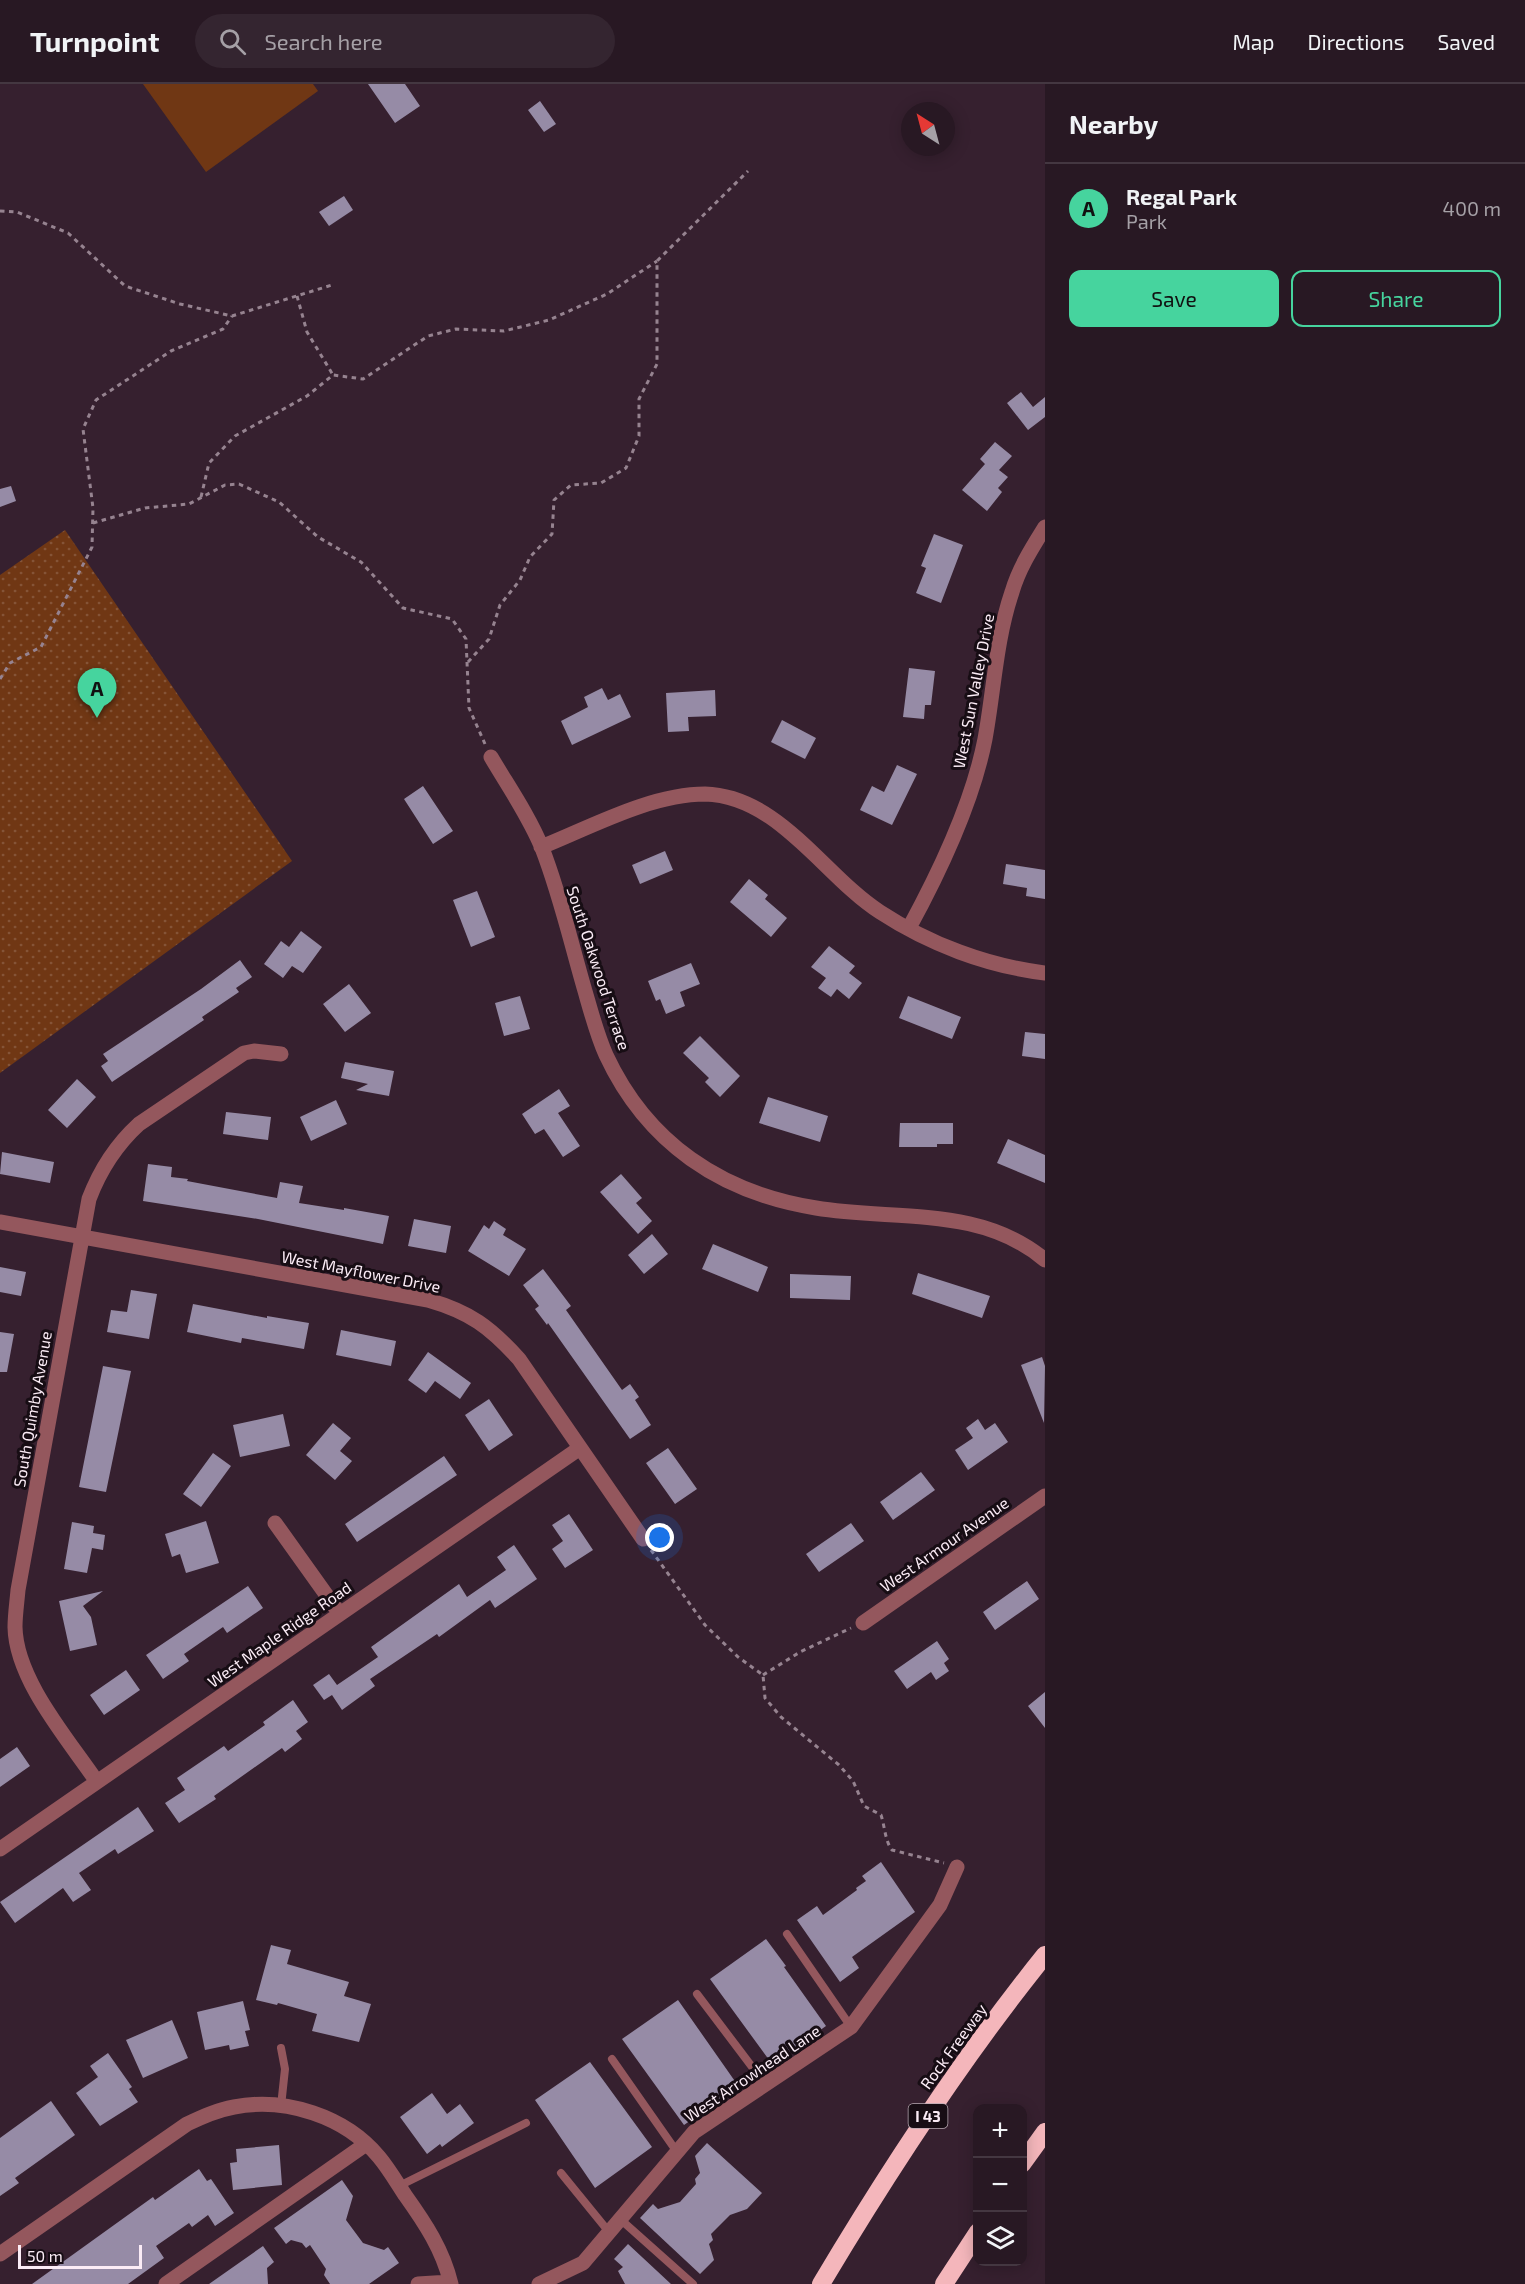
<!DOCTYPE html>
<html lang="en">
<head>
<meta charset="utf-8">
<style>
  :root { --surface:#281823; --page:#342530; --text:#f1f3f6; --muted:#a5a0a6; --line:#443741; --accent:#46d49e }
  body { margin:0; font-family:"Exo 2",sans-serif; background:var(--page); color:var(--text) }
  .controls { position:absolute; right:18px; bottom:18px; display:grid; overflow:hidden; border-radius:12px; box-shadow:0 3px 15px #0003 }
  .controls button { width:54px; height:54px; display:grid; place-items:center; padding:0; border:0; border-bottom:2px solid var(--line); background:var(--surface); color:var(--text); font:30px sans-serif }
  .compass { position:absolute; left:901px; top:18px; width:54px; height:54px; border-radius:50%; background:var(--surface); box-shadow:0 3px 15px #0003; rotate:324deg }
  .scale { position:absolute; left:18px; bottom:15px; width:124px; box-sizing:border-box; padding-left:6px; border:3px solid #fbecf6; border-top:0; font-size:16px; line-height:21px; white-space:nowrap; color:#fbecf6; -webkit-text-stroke:4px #170d14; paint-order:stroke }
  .you { position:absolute; left:660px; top:1454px; width:21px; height:21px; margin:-15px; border:4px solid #fff; border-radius:50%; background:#1a73e8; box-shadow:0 0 0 9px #1a73e833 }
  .badge { display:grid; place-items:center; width:39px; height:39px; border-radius:50%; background:var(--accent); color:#111; font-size:20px; font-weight:700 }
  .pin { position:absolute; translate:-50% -50px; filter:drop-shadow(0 2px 3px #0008) }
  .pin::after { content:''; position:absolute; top:32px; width:21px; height:18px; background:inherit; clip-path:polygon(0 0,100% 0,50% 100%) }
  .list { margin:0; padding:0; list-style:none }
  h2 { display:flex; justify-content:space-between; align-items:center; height:78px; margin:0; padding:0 24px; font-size:26px }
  h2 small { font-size:20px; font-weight:400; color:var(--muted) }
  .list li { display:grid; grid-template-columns:39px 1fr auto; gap:18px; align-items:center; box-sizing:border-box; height:90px; padding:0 24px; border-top:2px solid var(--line) }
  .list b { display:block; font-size:22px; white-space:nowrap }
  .list p { margin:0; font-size:20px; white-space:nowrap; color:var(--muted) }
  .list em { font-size:20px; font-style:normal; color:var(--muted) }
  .actions { display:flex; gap:12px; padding:18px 24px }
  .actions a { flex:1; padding:14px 0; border:2px solid var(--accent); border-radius:12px; text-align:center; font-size:21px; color:var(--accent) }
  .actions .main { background:var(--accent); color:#111 }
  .icon { flex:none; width:33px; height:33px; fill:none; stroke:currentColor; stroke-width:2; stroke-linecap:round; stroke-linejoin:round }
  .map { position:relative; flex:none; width:1045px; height:2200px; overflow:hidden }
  header { display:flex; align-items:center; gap:36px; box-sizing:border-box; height:84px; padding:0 30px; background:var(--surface); border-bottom:2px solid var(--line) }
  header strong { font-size:28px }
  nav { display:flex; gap:33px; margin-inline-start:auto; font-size:21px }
  .search { width:420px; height:54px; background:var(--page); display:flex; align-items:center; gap:15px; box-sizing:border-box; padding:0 21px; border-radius:33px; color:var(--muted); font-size:22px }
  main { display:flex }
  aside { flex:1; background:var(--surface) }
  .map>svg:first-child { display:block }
</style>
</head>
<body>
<header>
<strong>Turnpoint</strong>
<div class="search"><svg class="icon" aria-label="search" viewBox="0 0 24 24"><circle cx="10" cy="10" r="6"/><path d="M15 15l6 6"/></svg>Search here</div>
<nav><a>Map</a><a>Directions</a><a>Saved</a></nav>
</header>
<main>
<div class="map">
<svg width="1045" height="2200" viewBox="0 0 1045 2200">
  <defs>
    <pattern id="park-dots" width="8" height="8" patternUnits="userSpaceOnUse" patternTransform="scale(1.5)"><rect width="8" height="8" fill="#703714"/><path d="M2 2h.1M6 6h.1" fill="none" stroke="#855437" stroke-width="1.8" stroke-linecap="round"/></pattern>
  </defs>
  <rect width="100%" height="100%" fill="#36202f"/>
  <path fill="#703714" d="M143 0H313L318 7 206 88Z"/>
  <path fill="url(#park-dots)" d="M65 446 292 777 0 989V491Z"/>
  <path fill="#968ba6" d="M368 0H405L420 22 395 39Z
    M540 17 556 40 544 48 528 26Z
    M344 112 353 126 329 142 319 128Z
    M1021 308 1033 323 1045 313V333L1028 346 1007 319Z
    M995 358 1012 372 999 386 1008 393 998 404 1002 408 987 427 962 406 985 380 980 375Z
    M11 402 16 417 0 423V405Z
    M934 450 963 461 941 519 916 509 926 484 921 482Z
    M909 584 935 587 931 621H925L924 635 903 633Z
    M602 604 608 616 620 610 631 633 572 661 561 637 588 623 584 613Z
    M715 606 716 632 688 633 689 647 668 648 666 609Z
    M782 636 816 654 805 675 771 658Z
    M897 681 917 690 892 741 860 726 872 702 884 708Z
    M423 702 453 747 433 760 404 715Z
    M665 767 673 786 640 800 632 781Z
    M1006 780 1045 786V815L1026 812 1027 804 1003 800Z
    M749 795 768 811 765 815 787 834 771 853 730 818Z
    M477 807 495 853 471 863 453 816Z
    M301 847 322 863 303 889 292 882 283 894 264 880 281 857 289 863Z
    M829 862 855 882 849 889 862 899 849 915 837 905 831 913 818 904 826 894 811 883Z
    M240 876 252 893 236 904 239 908 202 933 204 936 112 998 101 982 108 977 103 970 201 905Z
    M691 879 700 900 680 908 685 922 666 930 660 915 656 917 648 897Z
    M349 900 371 929 345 948 323 920Z
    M520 912 530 945 504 952 495 919Z
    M908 912 961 933 952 955 899 934Z
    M1025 948 1045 950V975L1022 972Z
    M700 952 740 992 720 1013 705 998 709 994 683 969Z
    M345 978 394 987 389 1012 356 1006 368 1000 341 994Z
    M77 995 96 1013 67 1044 48 1026Z
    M559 1005 570 1022 558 1029 580 1062 563 1073 544 1045 535 1050 522 1030Z
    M768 1013 828 1032 820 1058 759 1039Z
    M336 1016 347 1040 311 1057 300 1033Z
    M226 1028 271 1033 268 1056 223 1050Z
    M900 1039H953V1060H937V1063H899Z
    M1008 1055 1045 1071V1099L997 1079Z
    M2 1068 54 1078 50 1099 0 1090Z
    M148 1080 172 1083 171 1093 188 1095 187 1097 277 1114 280 1098 303 1102 299 1119 344 1126V1124L389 1132 383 1160 258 1135 143 1117Z
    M621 1090 642 1114 636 1119 652 1137 638 1150 600 1108Z
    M414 1135 451 1142 446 1169 408 1162Z
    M494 1137 506 1145 503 1151 526 1165 509 1192 468 1167 484 1141 489 1145Z
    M652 1150 668 1170 644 1190 628 1171Z
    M713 1160 768 1183 758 1208 702 1185Z
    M0 1183 26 1188 21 1212 0 1208Z
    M543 1185 571 1222 566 1226 622 1306 630 1300 639 1313 635 1316 651 1341 630 1355 548 1239 547 1241 535 1225 539 1222 523 1201Z
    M918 1189 990 1212 982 1234 912 1210Z
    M790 1190 851 1192 850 1216 790 1214Z
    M131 1206 157 1210 149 1255 107 1248 111 1226 127 1228Z
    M193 1220 267 1234V1232L309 1239 304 1265 242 1254 241 1259 187 1248Z
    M341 1246 396 1257 391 1282 336 1271Z
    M0 1248 14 1250 7 1288H0Z
    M428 1268 471 1299 460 1315 435 1297 426 1309 408 1296Z
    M1042 1273 1045 1282 1044 1339 1021 1281Z
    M103 1282 131 1287 106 1408 79 1403Z
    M489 1315 513 1351 489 1367 465 1331Z
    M283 1330 290 1362 240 1373 233 1341Z
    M978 1335 985 1346 995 1339 1008 1358 968 1386 955 1366 973 1354 966 1344Z
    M333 1339 351 1354 340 1367 352 1377 335 1396 306 1371Z
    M668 1364 697 1405 675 1420 646 1379Z
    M213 1369 231 1382 201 1423 183 1410Z
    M444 1372 457 1391 357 1458 345 1440Z
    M921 1388 935 1406 893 1436 880 1418Z
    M569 1430 593 1466 565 1484 552 1465 563 1457 552 1441Z
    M206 1437 219 1479 186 1489 180 1470 172 1473 165 1450Z
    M72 1438 94 1442 93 1449 105 1451 103 1466 92 1464 87 1489 64 1485Z
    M851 1439 864 1457 819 1488 806 1470Z
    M514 1461 537 1495 495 1524 490 1516 439 1553 437 1550 370 1595 375 1602 342 1626 332 1611 324 1616 313 1601 329 1590 337 1601 378 1573 371 1563 459 1500 467 1513 506 1486 497 1473Z
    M1027 1497 1039 1515 995 1546 983 1528Z
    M248 1502 263 1524 227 1549 223 1543 184 1570 189 1577 163 1595 146 1571Z
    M103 1507 83 1522 91 1533 97 1561 70 1567 59 1517Z
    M937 1557 949 1575 944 1579 949 1587 936 1596 931 1588 907 1605 894 1587Z
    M126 1586 140 1606 104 1631 90 1611Z
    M1045 1608V1644L1028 1622Z
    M293 1616 308 1638 296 1647 302 1655 285 1668 282 1664 214 1712 216 1715 179 1739 165 1719 185 1706 177 1694 224 1662 228 1667 265 1641 263 1638Z
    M17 1663 30 1682 0 1703V1675Z
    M138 1723 154 1747 118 1770 115 1765 79 1789 91 1806 73 1818 63 1804 15 1839 0 1818Z
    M881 1778 915 1828 852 1873 859 1884 840 1898 797 1836 817 1822 823 1831 857 1806 856 1804 866 1797 862 1792Z
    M766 1855 786 1882 784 1883 826 1942 772 1980 710 1895Z
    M271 1861 291 1866 287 1880 349 1898 344 1912 371 1920 359 1958 312 1947 317 1930 278 1919 277 1921 256 1916Z
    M678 1916 739 2003 684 2041 622 1955Z
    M243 1917 250 1946 245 1947 249 1962 230 1966 229 1961 205 1966 197 1928Z
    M172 1936 188 1974 143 1994 126 1956Z
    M108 1969 132 2003 129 2005 138 2018 100 2042 76 2009 98 1993 90 1982Z
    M590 1978 652 2063 595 2104 535 2016Z
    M432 2009 447 2030 460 2020 474 2039 442 2063 440 2060 427 2070 400 2033Z
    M51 2017 75 2051 15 2094 19 2099 0 2112V2054Z
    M707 2059 762 2109 747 2125 730 2131 711 2150 713 2156 709 2160 714 2176 700 2190 640 2134 653 2120 658 2125 680 2118 696 2100 695 2095 700 2089 695 2072Z
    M279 2061 282 2101 233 2106 230 2079 237 2078 236 2065Z
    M199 2085 207 2097 211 2095 234 2129 215 2142 208 2131 192 2143 189 2139 156 2162 164 2174 128 2200H32L153 2113 155 2116Z
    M342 2096 353 2112 346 2136 363 2159 384 2166 388 2163 399 2179 369 2200H330L324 2191 326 2185 310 2161 306 2164 302 2159 291 2156 286 2160 274 2144Z
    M628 2160 671 2200H625L618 2187 623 2183 614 2175Z
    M263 2162 274 2178 267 2184 268 2200H209Z"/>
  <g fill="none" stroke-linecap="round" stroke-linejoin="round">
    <path stroke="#968390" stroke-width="3" stroke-dasharray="4.5 4.5" stroke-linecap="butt" d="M0 127 17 128 68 149 125 202 180 220 232 232 332 201
      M297 212 307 248 333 291
      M201 413 209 379 235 352 307 312 333 291 363 295 428 252 456 245 504 247 549 236 607 210 657 177
      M93 439 145 424 189 420 225 401 239 400 279 418 318 453 361 478 403 524 452 535 466 555 469 624 485 660
      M468 578 489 555 500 521 520 496 530 473 552 450 554 416 571 401 601 399 626 384 639 352V315L657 280V177L748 87
      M0 595 10 579 41 563 92 463 93 424 83 345 96 316 171 267 223 245 232 232
      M651 1466 705 1541 738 1573 763 1591 765 1614 781 1633 839 1681 853 1697 864 1722 881 1731C885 1743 885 1757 892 1766L944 1779
      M763 1591 800 1568 851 1544"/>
    <path stroke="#94575d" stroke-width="8" d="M787 1850 851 1943
      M697 1910 765 2000
      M612 1975 677 2068
      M281 2022 285 1985 281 1964
      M561 2089 609 2148
      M399 2102 526 2039
      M620 2135 693 2200"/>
    <path stroke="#94575d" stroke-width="15" d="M491 673C508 702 529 732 542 764 560 810 571 859 585 907 591 928 597 951 606 971 647 1059 721 1109 816 1124 894 1137 980 1121 1045 1176
      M541 763C591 743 651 710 705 710 779 712 824 792 880 828 929 860 987 882 1045 889
      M909 844C939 789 973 717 985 655 994 606 996 555 1012 508 1019 484 1032 464 1045 443
      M0 1138 428 1216C470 1228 490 1243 519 1275L643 1455
      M275 1439 340 1530
      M863 1539 1045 1412
      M97 1698C68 1655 16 1596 15 1543 15 1531 17 1518 18 1506L89 1115C100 1086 116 1061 139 1040L244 969 254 967 281 970
      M0 1765 580 1364
      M0 2170 187 2040C202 2033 217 2026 234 2023 285 2013 345 2032 379 2073 389 2085 397 2099 405 2111 425 2139 443 2166 451 2200
      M166 2200 366 2060
      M418 2200 450 2198
      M539 2200 583 2179 694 2048 851 1943 940 1821 957 1783"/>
    <path stroke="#f4b6bb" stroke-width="18" d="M1022 2080 1045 2048
      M821 2200C889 2086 962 1974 1045 1871
      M944 2200 978 2148"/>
  </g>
  <g text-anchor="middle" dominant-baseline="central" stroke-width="6" stroke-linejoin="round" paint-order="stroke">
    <rect fill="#170d14" stroke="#b7a9b2" stroke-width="1.5" x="908.5" y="2020" width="39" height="24" rx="4.5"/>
    <g font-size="15" font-weight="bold" fill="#fbecf6">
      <text x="928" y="2032">I 43</text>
    </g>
    <g font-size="16" fill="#fbecf6" stroke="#170d14">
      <text transform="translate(973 607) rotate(-79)">West Sun Valley Drive</text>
      <text transform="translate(599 884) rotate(72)">South Oakwood Terrace</text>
      <text transform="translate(361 1187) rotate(11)">West Mayflower Drive</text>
      <text transform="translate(32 1325) rotate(-80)">South Quimby Avenue</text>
      <text transform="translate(944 1460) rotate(-35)">West Armour Avenue</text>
      <text transform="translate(279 1550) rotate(-35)">West Maple Ridge Road</text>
      <text transform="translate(953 1962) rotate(-54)">Rock Freeway</text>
      <text transform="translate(752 1989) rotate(-34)">West Arrowhead Lane</text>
    </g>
  </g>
</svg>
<div class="controls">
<button>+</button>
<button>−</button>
<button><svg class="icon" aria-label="layers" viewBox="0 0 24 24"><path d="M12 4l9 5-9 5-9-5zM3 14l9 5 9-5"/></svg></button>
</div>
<svg class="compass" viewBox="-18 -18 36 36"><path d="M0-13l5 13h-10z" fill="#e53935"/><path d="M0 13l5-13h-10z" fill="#a5a0a6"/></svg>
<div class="scale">50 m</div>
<div class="you"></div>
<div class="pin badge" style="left:97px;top:634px">A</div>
</div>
<aside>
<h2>Nearby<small></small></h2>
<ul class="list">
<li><span class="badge">A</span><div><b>Regal Park</b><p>Park</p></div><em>400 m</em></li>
</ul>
<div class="actions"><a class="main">Save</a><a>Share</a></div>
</aside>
</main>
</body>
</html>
